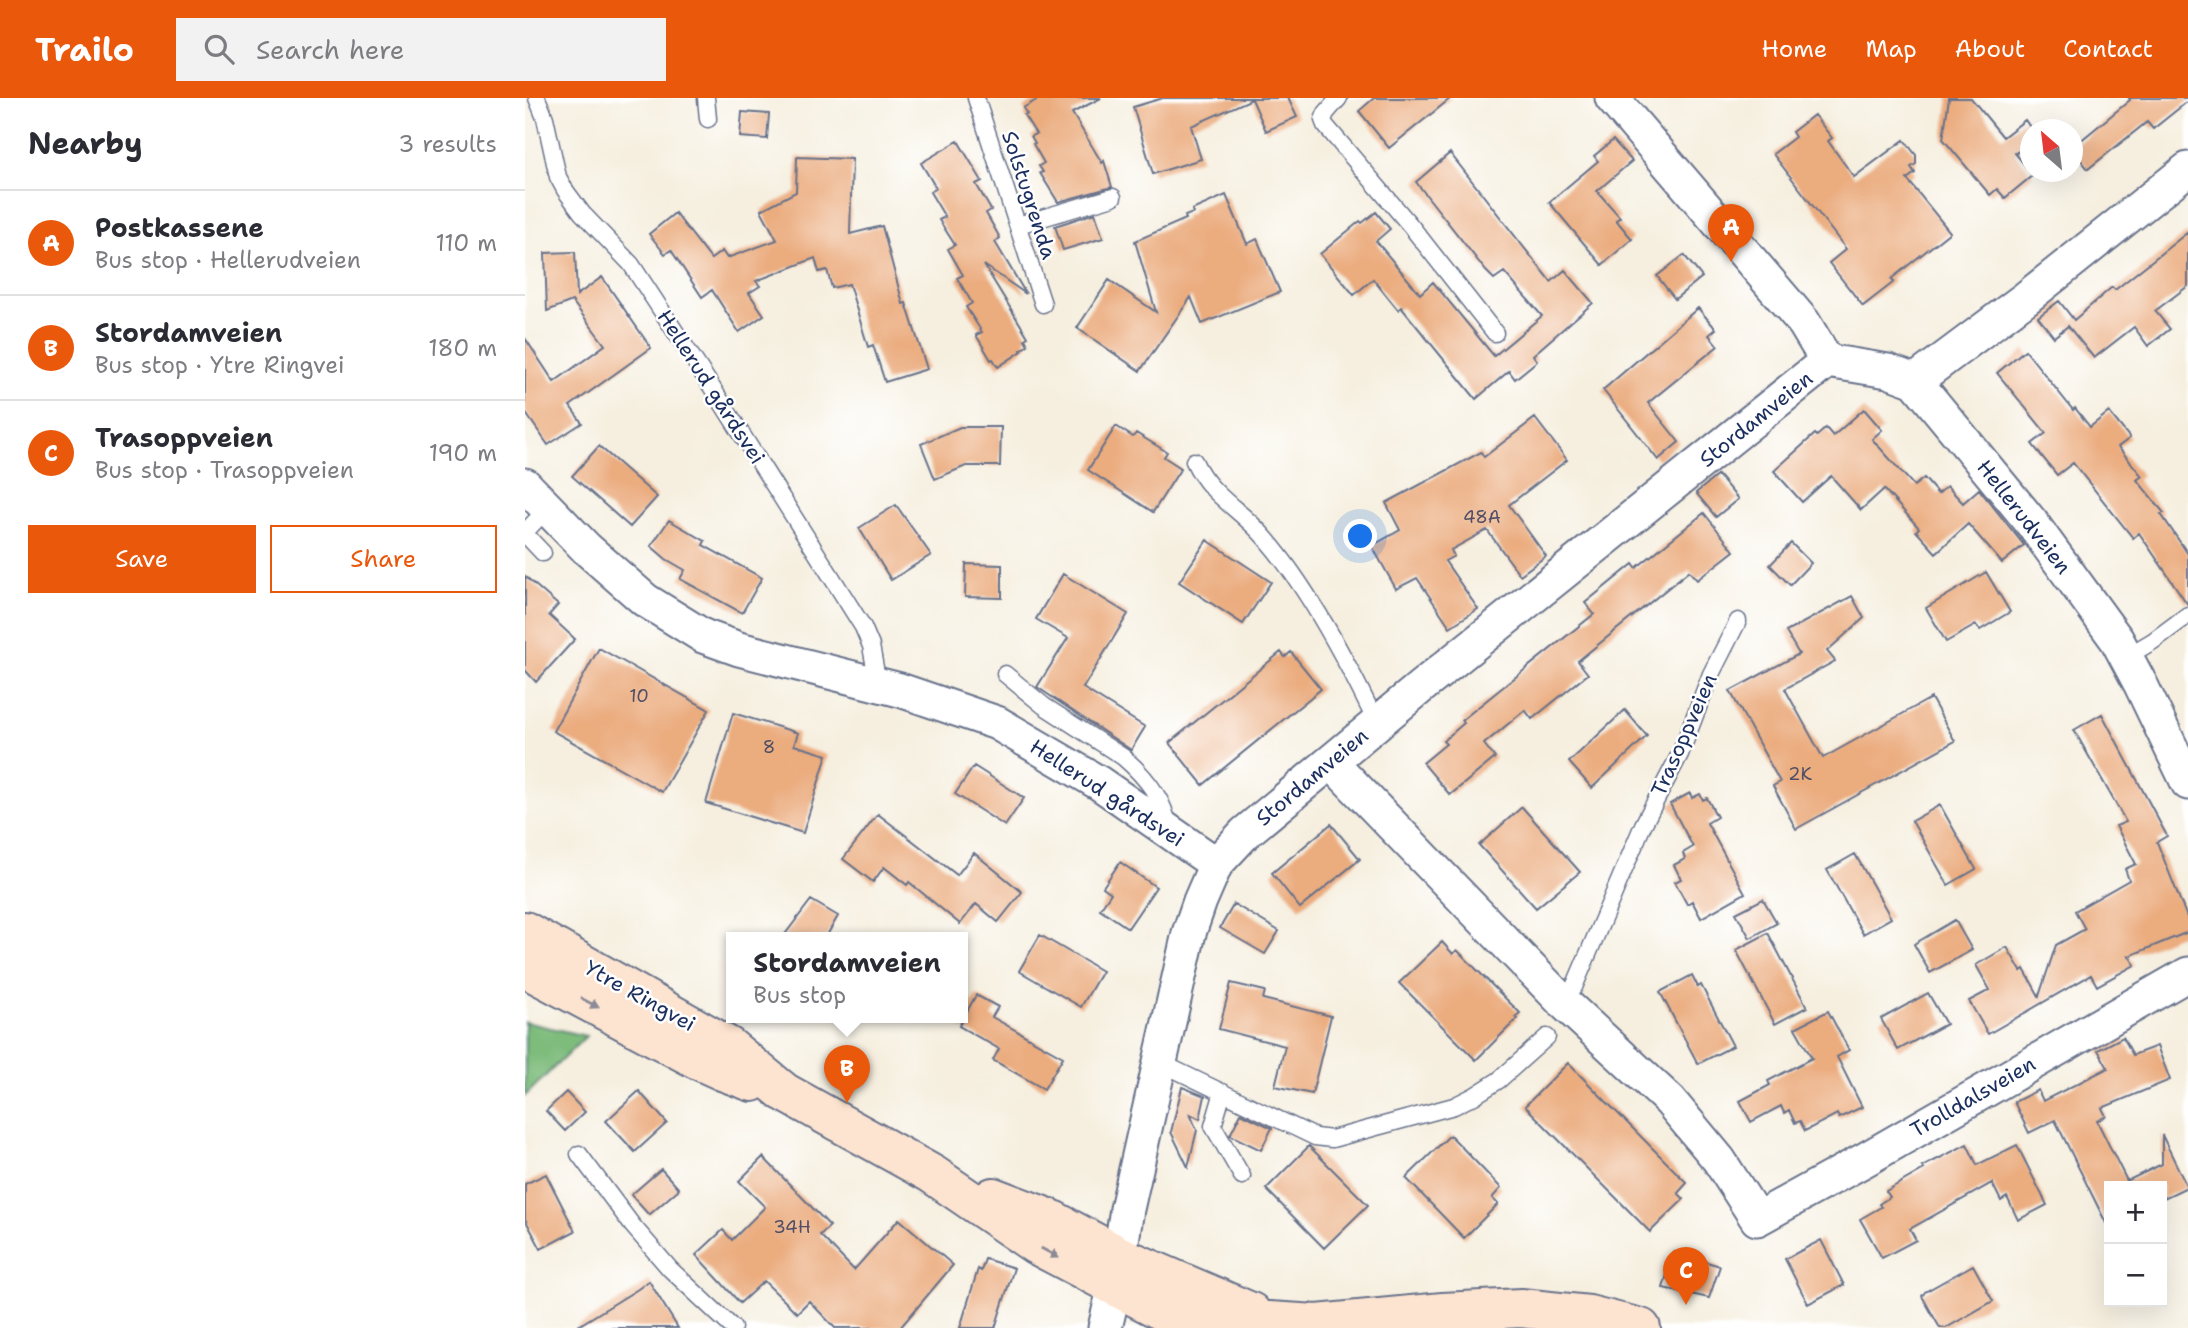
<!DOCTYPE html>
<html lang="en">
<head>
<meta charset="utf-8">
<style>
  :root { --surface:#fff; --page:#f2f2f3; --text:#2b2b33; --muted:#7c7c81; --line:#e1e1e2; --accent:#ea580c }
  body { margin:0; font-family:"Shantell Sans",sans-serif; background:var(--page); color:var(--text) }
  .controls { position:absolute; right:21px; bottom:21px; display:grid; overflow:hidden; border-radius:0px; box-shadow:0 7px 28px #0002 }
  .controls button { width:63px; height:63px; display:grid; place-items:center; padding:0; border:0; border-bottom:2px solid var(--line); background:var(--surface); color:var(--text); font:35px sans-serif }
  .compass { position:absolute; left:1495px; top:21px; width:63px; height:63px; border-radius:50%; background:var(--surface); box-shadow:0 7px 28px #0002; rotate:332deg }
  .you { position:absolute; left:836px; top:439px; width:24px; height:24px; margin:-18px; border:5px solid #fff; border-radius:50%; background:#1a73e8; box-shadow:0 0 0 10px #1a73e833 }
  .badge { display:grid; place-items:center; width:46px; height:46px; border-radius:50%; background:var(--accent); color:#fff; font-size:23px; font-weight:700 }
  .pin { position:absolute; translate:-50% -58px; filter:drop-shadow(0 2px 4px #0008) }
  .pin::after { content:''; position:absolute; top:37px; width:24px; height:21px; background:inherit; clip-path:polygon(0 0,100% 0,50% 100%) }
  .popup { position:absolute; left:201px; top:834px; width:242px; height:91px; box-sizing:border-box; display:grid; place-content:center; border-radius:0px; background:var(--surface); filter:drop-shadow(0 2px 5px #0005); font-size:23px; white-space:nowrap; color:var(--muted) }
  .popup b { font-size:26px; color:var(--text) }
  .popup::after { content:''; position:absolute; left:50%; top:100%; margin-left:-14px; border:14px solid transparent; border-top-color:var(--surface) }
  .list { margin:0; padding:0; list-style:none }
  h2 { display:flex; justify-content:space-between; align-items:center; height:91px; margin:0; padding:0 28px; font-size:30px }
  h2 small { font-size:23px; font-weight:400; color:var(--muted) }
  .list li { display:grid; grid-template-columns:46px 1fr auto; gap:21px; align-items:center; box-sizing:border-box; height:105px; padding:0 28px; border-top:2px solid var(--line) }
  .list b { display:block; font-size:26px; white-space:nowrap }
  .list p { margin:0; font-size:23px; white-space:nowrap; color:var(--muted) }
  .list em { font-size:23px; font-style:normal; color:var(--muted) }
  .actions { display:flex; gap:14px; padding:21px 28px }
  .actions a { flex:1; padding:16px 0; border:2px solid var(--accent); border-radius:0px; text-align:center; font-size:24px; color:var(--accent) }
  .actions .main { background:var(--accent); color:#fff }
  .icon { flex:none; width:38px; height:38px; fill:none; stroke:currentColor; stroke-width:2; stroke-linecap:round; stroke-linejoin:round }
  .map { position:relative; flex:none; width:1663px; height:1230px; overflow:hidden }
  header { display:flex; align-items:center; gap:42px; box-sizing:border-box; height:98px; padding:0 35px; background:var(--accent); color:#fff }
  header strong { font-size:33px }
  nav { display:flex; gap:38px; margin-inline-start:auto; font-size:24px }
  .search { width:490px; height:63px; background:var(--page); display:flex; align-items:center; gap:18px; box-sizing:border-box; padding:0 24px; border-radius:0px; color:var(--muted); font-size:26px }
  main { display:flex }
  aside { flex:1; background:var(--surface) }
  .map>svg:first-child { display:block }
</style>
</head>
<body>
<header>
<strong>Trailo</strong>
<div class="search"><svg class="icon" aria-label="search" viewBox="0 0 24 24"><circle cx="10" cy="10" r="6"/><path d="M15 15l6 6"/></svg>Search here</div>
<nav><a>Home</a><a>Map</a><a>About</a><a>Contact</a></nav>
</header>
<main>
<aside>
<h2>Nearby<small>3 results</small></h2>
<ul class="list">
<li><span class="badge">A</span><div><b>Postkassene</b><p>Bus stop · Hellerudveien</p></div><em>110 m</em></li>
<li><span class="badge">B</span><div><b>Stordamveien</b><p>Bus stop · Ytre Ringvei</p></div><em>180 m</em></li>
<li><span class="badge">C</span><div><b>Trasoppveien</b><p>Bus stop · Trasoppveien</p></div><em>190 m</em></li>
</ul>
<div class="actions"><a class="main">Save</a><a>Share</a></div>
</aside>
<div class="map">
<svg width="1663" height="1230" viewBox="0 0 1663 1230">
  <rect width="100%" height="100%" fill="#fff"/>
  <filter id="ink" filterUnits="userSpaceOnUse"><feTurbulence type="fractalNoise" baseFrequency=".0143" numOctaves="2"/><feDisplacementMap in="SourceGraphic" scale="14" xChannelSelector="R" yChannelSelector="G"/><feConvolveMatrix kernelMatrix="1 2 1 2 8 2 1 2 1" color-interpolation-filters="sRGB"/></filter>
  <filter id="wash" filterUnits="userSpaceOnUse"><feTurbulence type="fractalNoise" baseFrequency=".00686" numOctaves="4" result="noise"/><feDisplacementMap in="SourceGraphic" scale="28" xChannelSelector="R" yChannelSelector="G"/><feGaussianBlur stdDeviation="1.57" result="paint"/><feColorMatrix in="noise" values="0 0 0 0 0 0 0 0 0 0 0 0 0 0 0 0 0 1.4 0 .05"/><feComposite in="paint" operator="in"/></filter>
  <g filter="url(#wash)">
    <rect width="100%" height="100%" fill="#f6efdf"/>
    <path fill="#7ebc7c" stroke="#4c766d" stroke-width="2" d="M0 924 61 938 0 998Z"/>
    <g id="blocks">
      <path fill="#ebac7e" d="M515 0H576L547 15 577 65 579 63 587 89 533 104 515 75 518 74 514 68 519 65 508 46 510 45 506 38 511 36 499 17 502 16 498 10Z
        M638 0H763L772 19 741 33 727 1 666 28 676 61 628 76 608 9Z
        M849 0H926L864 50 834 13Z
        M1424 0H1446L1478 39 1500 22 1507 32 1506 47 1490 55 1508 77 1480 100 1472 91 1465 97 1418 41Z
        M1604 0H1663V3L1628 31 1622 24 1563 71 1548 52V49L1605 2Z
        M217 14 244 16 242 41 215 39Z
        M1289 17 1307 40 1303 43 1329 79 1379 42 1391 57V66L1386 69 1390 75 1382 81 1425 134 1366 181 1369 184 1338 208 1304 165 1321 151 1248 56 1270 39 1267 34Z
        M1088 42 1107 63 1072 93 1095 119 1091 122 1107 141 1077 167 1024 104 1073 63 1069 58Z
        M433 43 457 83 451 86 466 112 461 115 475 140 470 144 501 196 459 167 503 239 500 241 503 247 496 252 497 253 473 269 468 261 466 262 451 237 457 234 441 209 447 205 432 180 438 177 423 151 430 147 414 122 420 119 405 94 411 90 396 65Z
        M925 55 1026 184 1040 172 1068 205 1008 257 1012 263 990 281 984 273 951 301 876 209 873 212 848 181 829 197 795 156 835 123 837 125 851 114 865 131 851 143 895 196 908 184 969 258 1017 218 979 174 969 181 961 173 891 84Z
        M272 59 327 61 325 136 357 128 378 206 381 205 402 271 360 284 348 247 343 249 324 186 307 190 302 172 294 174 290 160 231 183 235 188 224 195 239 217 214 234 187 192 177 199 146 152 140 156 124 136 150 115 186 161 197 153 202 160 252 142 236 112 271 94Z
        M701 97 722 146 732 141 755 194 677 226 666 199 615 273 552 230 584 182 631 214 610 143 661 121 660 118 668 115 667 112Z
        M570 115 578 140 538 152 530 128Z
        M1663 134V188L1630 213 1645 231 1623 248 1609 229 1569 260 1543 228 1529 239 1513 219 1534 203 1549 222 1587 189 1590 192Z
        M50 154 52 197 77 179 126 250 45 308 57 325 23 347 0 314V240L29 284 80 247 47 203 22 213 20 155Z
        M1159 157 1177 179 1150 201 1132 178Z
        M1173 210 1191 231 1184 237 1193 248 1123 305 1154 344 1133 362 1078 292Z
        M1500 252 1548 312 1550 310 1565 329 1584 314 1605 340 1593 349 1617 378 1612 382 1639 415 1636 416 1663 456V507L1614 435 1608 440 1548 365 1532 377 1507 346 1521 335 1472 275Z
        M1339 311 1357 332 1347 341 1389 388 1399 380 1413 396 1422 388 1438 405 1454 391 1499 447 1477 465 1443 426 1411 455 1391 433 1394 430 1359 391 1336 412 1306 378 1277 404 1249 373 1290 336 1292 338 1301 330 1308 338Z
        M1010 320 1042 362 984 407 1021 458 995 477 962 432 926 452 929 458 920 463 953 511 925 529 892 480 871 491 847 448 875 432 861 405 956 354 959 359Z
        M591 328 608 339 611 335 642 354 639 359 656 370 628 414 563 372Z
        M435 329H476L475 368H441L410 381 396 346Z
        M74 348 132 399 105 429 47 378Z
        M1193 377 1213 401 1191 419 1171 395Z
        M371 407 406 457 366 482 334 430Z
        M1179 415 1209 453 1172 482 1164 473 1053 563 1063 576 1007 621 1000 612 959 646 970 660 925 697 898 665 921 646 918 643 939 625 937 622 1069 516 1060 505 1108 466 1111 470Z
        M144 422 180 443 178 447 237 480 217 515 155 481 160 472 141 461 126 448Z
        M682 442 746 484 718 526 654 484Z
        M1266 445 1286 465 1265 487 1245 467Z
        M441 466 477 467V500L440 499Z
        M1461 474 1485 514 1455 532 1451 527 1421 544 1401 510Z
        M538 476 603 516 558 590 620 629 606 652 512 589 543 540 511 521Z
        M0 478 33 507 24 517 50 541 11 584 0 572Z
        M1327 498 1339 520 1302 553 1310 563 1260 591 1298 660 1406 600 1430 643 1271 731 1248 688 1255 684 1205 593 1274 556 1261 534Z
        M74 550 184 612 137 694 28 633Z
        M756 554 760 559 766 554 796 591 678 687 644 645Z
        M1100 612 1122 638 1067 690 1044 664Z
        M208 615 273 635 269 647 302 657 278 735 181 705Z
        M1577 616 1642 738 1632 744 1663 822V834L1604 858 1610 867 1572 888 1566 877 1463 936 1444 903 1465 892 1451 867 1482 849 1496 873 1499 871 1514 898 1531 847 1560 831 1550 813 1604 782 1600 771 1611 766 1591 728 1601 724 1549 632Z
        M449 668 499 700 480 728 430 696Z
        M1165 695 1167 700 1175 696 1178 702 1182 700 1192 719 1182 725 1220 795 1176 820 1167 803 1162 806 1150 784 1156 781 1149 767 1160 761 1158 755 1168 749 1145 706Z
        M1415 707 1451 771 1423 787 1387 723Z
        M997 709 1055 774 1011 810 954 747Z
        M353 716 432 777 449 755 497 794 473 824 451 806 435 826 384 784 382 787 359 769 348 784 318 761Z
        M806 726 835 761 775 810 747 775Z
        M1330 756 1366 820 1338 836 1302 772Z
        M595 764 631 789 603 830 575 811 586 795 578 789Z
        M1238 801 1252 825 1225 840 1211 815Z
        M286 802 313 818 301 839H258Z
        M709 806 754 833 740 856 695 830Z
        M1430 822 1447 852 1405 875 1389 846Z
        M1243 835 1282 909 1250 926 1211 852Z
        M515 837 577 873 556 909 494 873Z
        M917 844 928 856 932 852 995 915 990 919 992 921 951 962 874 885Z
        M1167 877 1173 889 1176 887 1208 948 1173 966 1135 894Z
        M706 885 740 893 738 901 806 918 787 996 750 988 760 948 694 931Z
        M1403 895 1421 926 1373 952 1356 921Z
        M451 897 473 909 467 919 538 959 519 991 468 962 474 951 434 928Z
        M1303 913 1324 952 1312 959 1337 1009 1314 1020 1312 1016 1280 1033 1275 1023 1270 1025 1264 1012 1259 1015 1256 1008 1226 1024 1215 1003 1245 987 1243 983 1287 960 1270 930Z
        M1598 939 1608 957 1632 948 1645 982 1577 1010 1581 1018 1572 1023 1602 1083 1637 1066V1037L1662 1089 1637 1101V1088H1584V1131L1530 1022 1504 1035 1489 1004 1513 992 1518 1003 1583 970 1573 952Z
        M1043 965 1162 1085 1153 1095 1159 1101 1125 1134 1000 1008Z
        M657 989 680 998 675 1021 665 1016 672 1032 663 1069 646 1034Z
        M114 993 142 1025 110 1054 81 1023Z
        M41 994 60 1014 40 1033 21 1013Z
        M716 1015 747 1030 736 1052 705 1037Z
        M925 1037 976 1090 967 1100 973 1106 939 1140 881 1080Z
        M1442 1046 1452 1067 1492 1047 1522 1107 1493 1122 1482 1099 1476 1103 1467 1085 1385 1131 1391 1142 1357 1160 1335 1121 1356 1109 1354 1106 1365 1099 1361 1093 1399 1071 1397 1069Z
        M784 1048 843 1107 799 1150 741 1091Z
        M238 1059 305 1128 295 1137 329 1172 374 1121 428 1167 375 1230H310L284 1203 272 1215 239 1183 215 1205 171 1157 198 1132 207 1142 240 1109 214 1083Z
        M136 1071 154 1091 124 1117 106 1097Z
        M21 1076 50 1133 16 1151 0 1121V1086Z
        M1296 1142 1319 1187 1283 1206 1260 1161Z
        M1149 1154 1195 1168 1184 1200 1138 1190Z
        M460 1161 489 1170 470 1230H435L453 1171 456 1173Z
        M1448 1167 1468 1203 1421 1230H1415L1397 1198 1400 1194Z
        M124 1183 153 1230H50L113 1191Z"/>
    </g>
  </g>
  <g filter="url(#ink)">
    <use href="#blocks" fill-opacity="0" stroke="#68728b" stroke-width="2"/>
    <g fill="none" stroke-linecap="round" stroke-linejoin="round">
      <defs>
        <path id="service" d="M12 0 20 20 33 79 40 92 57 115 106 166 199 308 338 529 346 548 353 586
          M181 0 183 21
          M451 0 518 206
          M814 0 801 15 798 22 800 27 885 127 970 235
          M493 127 588 99
          M669 363C685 398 717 412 741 441 785 492 823 565 852 626
          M0 434 22 411
          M0 436 18 455
          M1601 559 1628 543 1663 517
          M480 576 519 608 598 659C619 677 638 699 643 727
          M1038 904 1049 889 1118 727 1155 656 1186 576 1213 523
          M634 964 790 1039 807 1041 929 1008 949 998 974 982 1022 939
          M698 994 688 1028 717 1078
          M54 1056 107 1127 145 1171 208 1230"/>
        <path id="minor" d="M1087 0 1263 206 1279 225 1302 263
          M1390 283 1501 200 1663 71
          M0 387 62 451 120 502 178 538 214 551 375 592 472 625 574 685 691 766
          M806 664 1038 904 1145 1003 1194 1062 1232 1121 1341 1061 1663 876
          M580 1230 590 1187 602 1111 664 835 675 803 691 766 720 735 897 588 1302 263 1363 273 1390 283 1506 424 1592 542 1616 587 1663 685"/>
        <path id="secondary" d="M0 833 203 948 259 994 407 1076 511 1147 635 1212 671 1220 709 1224 744 1223 792 1226 918 1214 996 1210 1064 1217 1116 1230
          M0 870 175 963 197 973 227 984
          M468 1099 526 1121 595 1158 726 1214"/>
      </defs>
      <use href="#service" stroke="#68728b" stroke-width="19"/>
      <use href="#minor" stroke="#68728b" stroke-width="37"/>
      <use href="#secondary" stroke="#68728b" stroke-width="42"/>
      <use href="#service" stroke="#fff" stroke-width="16"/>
      <use href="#minor" stroke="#fff" stroke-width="33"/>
      <use href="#secondary" stroke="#fde4d0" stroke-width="38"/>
    </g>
    <defs><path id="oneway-solid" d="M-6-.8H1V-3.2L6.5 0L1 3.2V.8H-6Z" transform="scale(1.75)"/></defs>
    <g fill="#8c8a97">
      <use href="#oneway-solid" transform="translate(65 905) rotate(28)"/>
      <use href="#oneway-solid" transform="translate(525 1155) rotate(29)"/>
    </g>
  </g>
  <g text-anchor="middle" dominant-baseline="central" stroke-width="5" stroke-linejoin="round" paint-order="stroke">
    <g font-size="18" fill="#4f4e66">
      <text x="957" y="419">48A</text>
      <text x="114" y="598">10</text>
      <text x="244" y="649">8</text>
      <text x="1275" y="676">2K</text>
      <text x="267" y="1129">34H</text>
    </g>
    <g font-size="21" fill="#1b2f5e" stroke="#fff">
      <text transform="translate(504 97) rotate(72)">Solstugrenda</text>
      <text transform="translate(186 289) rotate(57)">Hellerud gårdsvei</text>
      <text transform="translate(1231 321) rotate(-39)">Stordamveien</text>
      <text transform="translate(1499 419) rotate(52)">Hellerudveien</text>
      <text transform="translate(1159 637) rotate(-66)">Trasoppveien</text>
      <text transform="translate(787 679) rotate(-40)">Stordamveien</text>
      <text transform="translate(582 695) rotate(33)">Hellerud gårdsvei</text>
      <text transform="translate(115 898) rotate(29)">Ytre Ringvei</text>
      <text transform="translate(1448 999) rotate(-30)">Trolldalsveien</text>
    </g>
  </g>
</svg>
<div class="controls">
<button>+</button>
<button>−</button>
</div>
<svg class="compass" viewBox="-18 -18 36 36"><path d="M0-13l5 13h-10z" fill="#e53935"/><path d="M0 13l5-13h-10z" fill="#7c7c81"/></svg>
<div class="you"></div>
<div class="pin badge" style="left:1206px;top:164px">A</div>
<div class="pin badge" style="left:322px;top:1005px">B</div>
<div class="popup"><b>Stordamveien</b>Bus stop</div>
<div class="pin badge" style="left:1161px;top:1207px">C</div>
</div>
</main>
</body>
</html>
